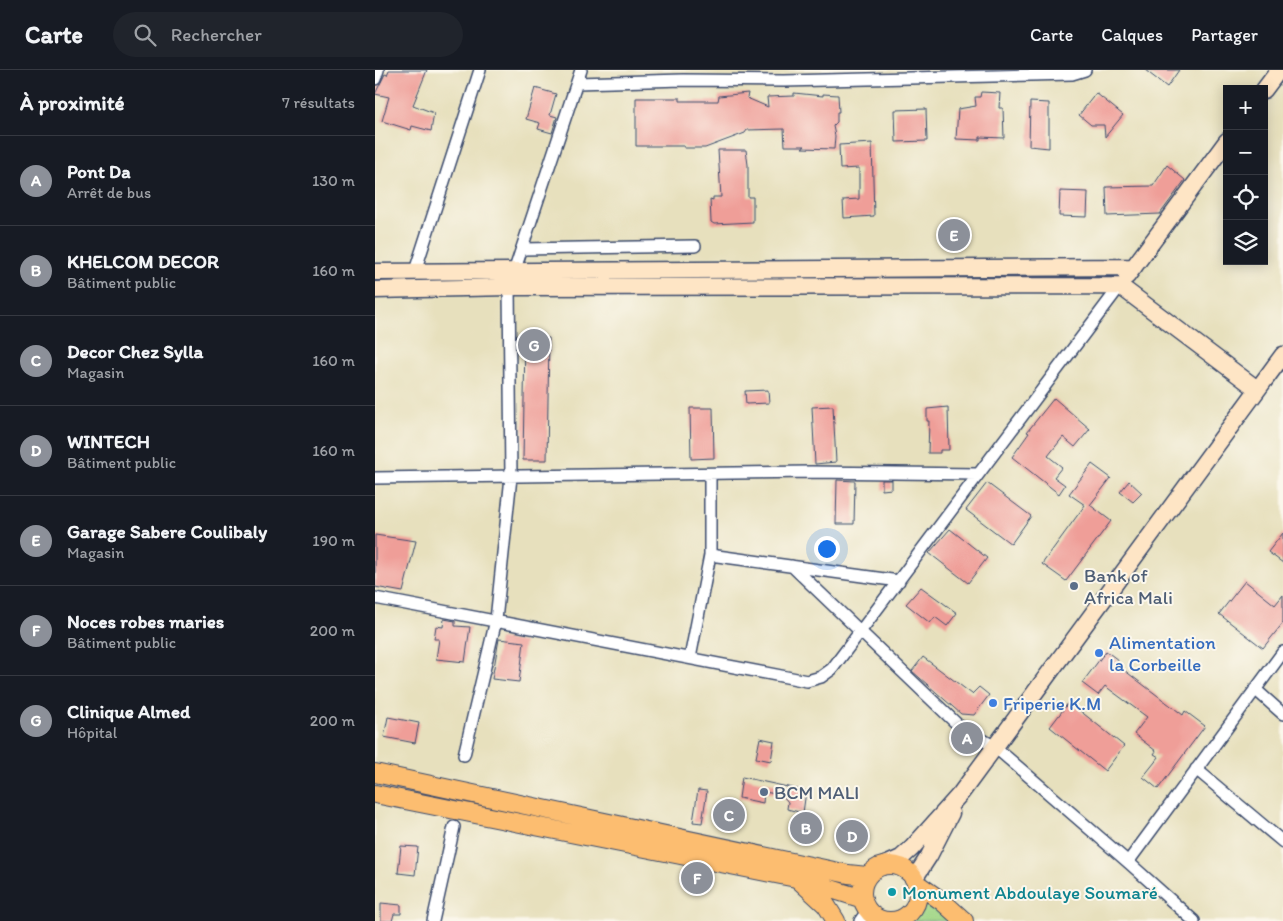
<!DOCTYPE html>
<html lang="fr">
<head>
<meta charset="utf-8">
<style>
  :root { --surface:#171b24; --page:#20242c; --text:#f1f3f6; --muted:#9ea1a6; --line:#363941; --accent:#8c9099 }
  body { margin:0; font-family:Itim,sans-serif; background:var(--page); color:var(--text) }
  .controls { position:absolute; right:15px; top:15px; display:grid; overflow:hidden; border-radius:0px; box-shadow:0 2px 12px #0003 }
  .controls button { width:45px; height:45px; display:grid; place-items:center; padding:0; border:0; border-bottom:1px solid var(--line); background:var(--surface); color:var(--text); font:25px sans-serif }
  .you { position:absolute; left:451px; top:478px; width:18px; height:18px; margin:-12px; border:4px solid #fff; border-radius:50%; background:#1a73e8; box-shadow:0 0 0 8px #1a73e833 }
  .badge { display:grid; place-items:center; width:32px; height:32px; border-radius:50%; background:var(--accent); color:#fff; font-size:16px; font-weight:700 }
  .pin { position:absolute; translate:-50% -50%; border:2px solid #fff; box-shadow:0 1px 5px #0006 }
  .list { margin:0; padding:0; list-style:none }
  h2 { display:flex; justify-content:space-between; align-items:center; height:65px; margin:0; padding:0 20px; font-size:21px }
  h2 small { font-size:16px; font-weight:400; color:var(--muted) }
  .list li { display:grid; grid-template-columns:32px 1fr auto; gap:15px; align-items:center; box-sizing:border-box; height:90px; padding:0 20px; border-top:1px solid var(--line) }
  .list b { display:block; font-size:19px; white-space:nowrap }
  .list p { margin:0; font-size:16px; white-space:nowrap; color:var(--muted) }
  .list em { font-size:16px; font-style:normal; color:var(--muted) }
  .icon { flex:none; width:28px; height:28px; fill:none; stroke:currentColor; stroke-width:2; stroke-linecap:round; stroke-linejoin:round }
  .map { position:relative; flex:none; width:908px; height:851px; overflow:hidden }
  header { display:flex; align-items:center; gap:30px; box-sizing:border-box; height:70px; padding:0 25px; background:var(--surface); border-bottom:1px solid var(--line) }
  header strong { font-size:24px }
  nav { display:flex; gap:28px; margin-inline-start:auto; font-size:18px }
  .search { width:350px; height:45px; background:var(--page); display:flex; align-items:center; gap:12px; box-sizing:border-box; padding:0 18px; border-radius:28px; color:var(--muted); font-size:19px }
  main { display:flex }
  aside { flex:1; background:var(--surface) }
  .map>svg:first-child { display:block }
</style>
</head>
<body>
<header>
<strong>Carte</strong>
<div class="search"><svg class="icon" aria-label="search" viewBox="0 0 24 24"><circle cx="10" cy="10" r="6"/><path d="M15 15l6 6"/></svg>Rechercher</div>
<nav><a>Carte</a><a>Calques</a><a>Partager</a></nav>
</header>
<main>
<aside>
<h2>À proximité<small>7 résultats</small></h2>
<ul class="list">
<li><span class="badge">A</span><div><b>Pont Da</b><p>Arrêt de bus</p></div><em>130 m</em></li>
<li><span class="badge">B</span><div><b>KHELCOM DECOR</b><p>Bâtiment public</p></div><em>160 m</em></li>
<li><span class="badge">C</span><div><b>Decor Chez Sylla</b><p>Magasin</p></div><em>160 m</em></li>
<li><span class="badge">D</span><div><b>WINTECH</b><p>Bâtiment public</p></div><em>160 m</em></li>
<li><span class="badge">E</span><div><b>Garage Sabere Coulibaly</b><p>Magasin</p></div><em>190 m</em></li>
<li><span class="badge">F</span><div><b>Noces robes maries</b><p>Bâtiment public</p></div><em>200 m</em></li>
<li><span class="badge">G</span><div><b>Clinique Almed</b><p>Hôpital</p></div><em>200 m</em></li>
</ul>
</aside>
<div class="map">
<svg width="908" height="851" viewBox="0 0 908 851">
  <rect width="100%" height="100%" fill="#fbf7ec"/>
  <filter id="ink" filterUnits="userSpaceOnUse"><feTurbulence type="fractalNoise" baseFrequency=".02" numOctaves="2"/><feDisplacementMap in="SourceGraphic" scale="10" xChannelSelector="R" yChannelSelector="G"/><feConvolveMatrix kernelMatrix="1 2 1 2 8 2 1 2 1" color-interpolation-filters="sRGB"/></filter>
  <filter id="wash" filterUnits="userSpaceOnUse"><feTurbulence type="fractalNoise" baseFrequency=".0096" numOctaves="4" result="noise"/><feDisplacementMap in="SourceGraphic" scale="20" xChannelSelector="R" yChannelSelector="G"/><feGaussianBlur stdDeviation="1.12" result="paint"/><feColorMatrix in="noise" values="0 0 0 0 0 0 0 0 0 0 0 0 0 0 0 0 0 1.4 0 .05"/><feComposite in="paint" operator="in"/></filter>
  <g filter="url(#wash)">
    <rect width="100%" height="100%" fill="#e7e0bd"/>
    <path fill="#a1d686" stroke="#5e8272" d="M551 825 581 851H537L547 838Z"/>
    <g id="blocks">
      <path fill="#ef9e98" d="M14 0H52L38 35 59 43 56 61 37 56 36 60 7 51 14 27 0 24 10 4 12 5Z
        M770 0H804L792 17Z
        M160 18 181 24 175 45 182 47 177 63 163 59 165 53 151 49Z
        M606 22 625 23 624 38H628L629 68 605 67V70L581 69 583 39 601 36 600 27H605Z
        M373 23 372 28 393 37 392 27 419 26V23L448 26V24L463 25 464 42H462V52L458 56 460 66 459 79 427 78 430 76H410L409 59 372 60 370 63 330 78H309V76H261V28H305V31H343L344 26Z
        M721 23 748 45 730 67 729 55H716L704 45Z
        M655 32 674 33V78L654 76Z
        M551 39 552 71 521 72 520 40Z
        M497 73 499 146 469 148 468 130 484 129V98L465 99 464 75Z
        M343 80H371L373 95V127H378V152L339 154 336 152 335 129 338 130V127H346Z
        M792 95 810 110 785 144 732 146 731 117 778 116Z
        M685 121 713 122 712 147 684 146Z
        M150 268H174L172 390H148Z
        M393 320 394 333 371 334 370 321Z
        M679 328 715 359 700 377 688 367 673 386 687 397 679 407 690 415 684 424 637 387 654 363 652 362Z
        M458 336 461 392 440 394 437 337Z
        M573 337 574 380H565V383H553L554 351H552V339Z
        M315 338H338L339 388 316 389Z
        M717 394 736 408 715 435 736 451 691 511 667 494 710 435 694 424Z
        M462 410 480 411 479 454H461Z
        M507 410H517V419L507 420Z
        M754 411 767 423 758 432 745 422Z
        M612 413 656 446 636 474 591 440Z
        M575 459 612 488 593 513 554 483Z
        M908 463V493L893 482Z
        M0 465 41 471 28 522 0 517Z
        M870 511 900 535 908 525V553L888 578 844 544Z
        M546 517 582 543 572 556 560 547 555 553 531 534Z
        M69 549 80 551V556L95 557 90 592 61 589 64 569H59L61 556 68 557Z
        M124 569 149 572 144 612 117 609Z
        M731 581 743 590 741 594 808 645 810 641 830 656 783 719 768 707 784 687 779 684 781 681 759 664 772 647 730 616 723 625 707 613Z
        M548 587 597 624 604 617 614 625 599 645 586 644 537 601Z
        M694 632 749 676 730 701 675 657Z
        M13 647 44 653 40 673 9 667Z
        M385 668 399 671 396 691 381 688Z
        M367 707 431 721 428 743 412 739 413 732 407 725 389 722 388 733 364 728Z
        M323 720 332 721 327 753 318 752Z
        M26 776 43 777 40 805 23 803Z
        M6 833 26 835V844H19L17 851H6Z"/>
    </g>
  </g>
  <g filter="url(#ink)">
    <use href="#blocks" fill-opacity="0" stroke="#3a4a6c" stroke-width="1"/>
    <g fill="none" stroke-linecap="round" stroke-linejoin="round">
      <defs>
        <path id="street" d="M0 9 3 0
          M202 13 308 10 409 11 697 4 710 0
          M148 179 320 176
          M40 201 105 0
          M0 408 436 402 603 404
          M335 485 524 511
          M417 496 583 655 620 677 753 792 819 851
          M0 528 432 611 446 607 457 599 745 216
          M315 588 335 485V404
          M880 619 908 644
          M89 685 121 550 136 407 134 217 206 0
          M821 699 908 772
          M753 792 908 582
          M58 851 79 757
          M485 851 493 840
          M509 851 510 850"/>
        <path id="secondary" d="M889 20 904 0
          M0 202 759 197
          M752 206 852 71
          M0 220 134 217 745 216 882 319
          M508 796 526 788 537 778 586 723 908 285
          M539 809 554 786 576 743"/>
        <path id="primary" d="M0 703 473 804 492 806
          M0 724 421 808 488 829
          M487 823a28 28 0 1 1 56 0a28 28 0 1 1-56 0Z
          M424 810 451 835 461 851
          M541 813 568 832 589 851"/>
      </defs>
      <use href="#street" stroke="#3a4a6c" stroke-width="14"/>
      <use href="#secondary" stroke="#3a4a6c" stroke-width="19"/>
      <use href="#primary" stroke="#3a4a6c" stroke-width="20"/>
      <use href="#street" stroke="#fff" stroke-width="11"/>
      <use href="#secondary" stroke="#fee5c5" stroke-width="16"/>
      <use href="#primary" stroke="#fcbd6f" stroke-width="18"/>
    </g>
  </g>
  <g fill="#5c6f8a" stroke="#fbf7ec" stroke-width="2">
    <circle cx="699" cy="516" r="5"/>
    <circle cx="389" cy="722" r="5"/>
  </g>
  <g fill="#3f7fe0" stroke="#fbf7ec" stroke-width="2">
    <circle cx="724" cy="583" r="5"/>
    <circle cx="618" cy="633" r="5"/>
  </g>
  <circle fill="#0f9aa8" stroke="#fbf7ec" stroke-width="2" cx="517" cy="822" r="5"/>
  <g text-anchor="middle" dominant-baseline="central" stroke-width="4" stroke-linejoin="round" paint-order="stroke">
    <g font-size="19" fill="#4e5e75" stroke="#fbf7ec" text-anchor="start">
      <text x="709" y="505">Bank of<tspan x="709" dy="22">Africa Mali</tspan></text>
      <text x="399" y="722">BCM MALI</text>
    </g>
    <g font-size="19" fill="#366cbe" stroke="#fbf7ec" text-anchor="start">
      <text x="734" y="572">Alimentation<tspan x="734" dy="22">la Corbeille</tspan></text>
      <text x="628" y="633">Friperie K.M</text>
    </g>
    <g font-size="19" fill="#0d838f" stroke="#fbf7ec" text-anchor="start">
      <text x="527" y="822">Monument Abdoulaye Soumaré</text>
    </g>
  </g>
</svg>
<div class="controls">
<button>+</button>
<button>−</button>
<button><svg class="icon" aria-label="locate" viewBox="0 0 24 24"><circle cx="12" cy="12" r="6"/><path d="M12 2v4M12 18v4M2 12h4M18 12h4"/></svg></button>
<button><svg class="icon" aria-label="layers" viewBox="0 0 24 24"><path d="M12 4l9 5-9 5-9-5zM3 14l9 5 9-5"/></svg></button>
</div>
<div class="you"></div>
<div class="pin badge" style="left:592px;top:668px">A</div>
<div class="pin badge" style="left:431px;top:758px">B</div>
<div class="pin badge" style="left:354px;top:745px">C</div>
<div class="pin badge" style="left:477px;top:766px">D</div>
<div class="pin badge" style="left:579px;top:165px">E</div>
<div class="pin badge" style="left:322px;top:808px">F</div>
<div class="pin badge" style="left:159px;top:275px">G</div>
</div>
</main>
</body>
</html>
